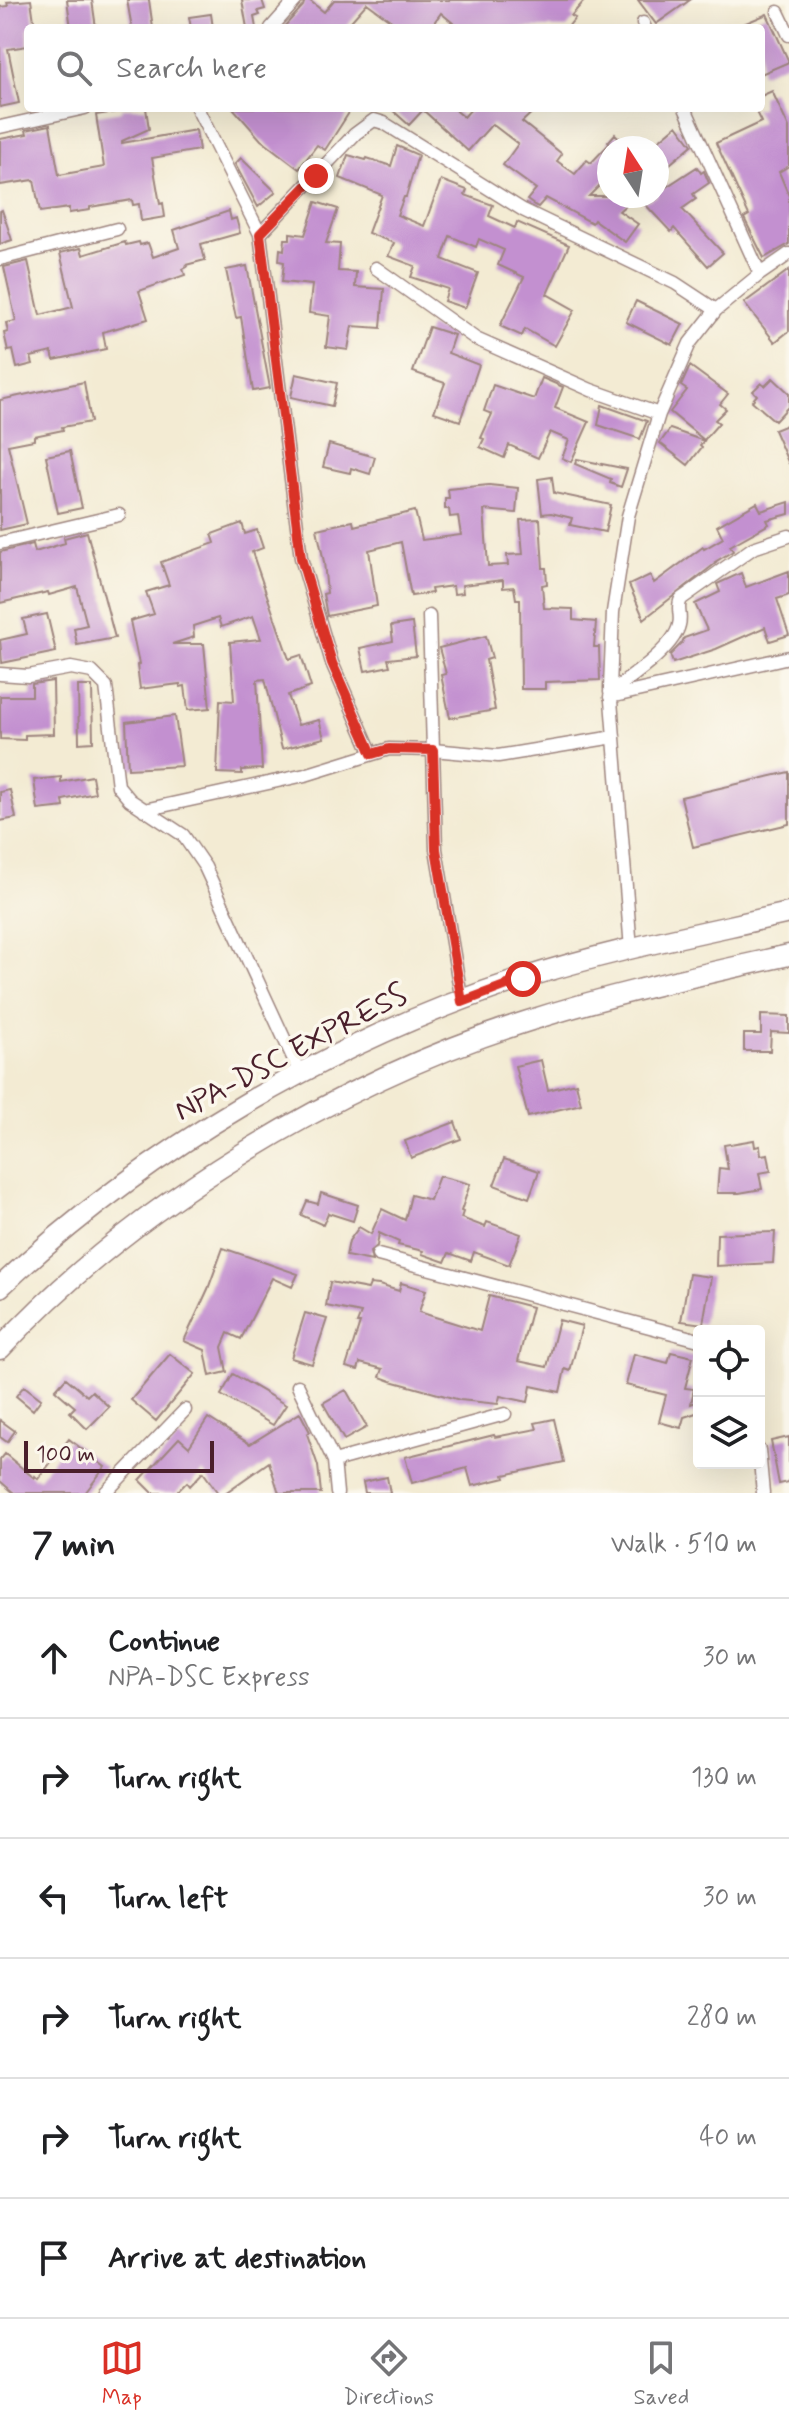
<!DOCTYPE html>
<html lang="en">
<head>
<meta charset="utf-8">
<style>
  :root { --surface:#fff; --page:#f6f6f6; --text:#202124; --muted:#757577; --line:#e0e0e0; --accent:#d93025 }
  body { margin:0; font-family:Mynerve,sans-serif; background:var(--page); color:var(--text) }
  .controls { position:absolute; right:24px; bottom:24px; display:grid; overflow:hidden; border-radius:8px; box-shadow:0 8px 32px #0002 }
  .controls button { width:72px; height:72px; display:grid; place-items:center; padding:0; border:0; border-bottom:2px solid var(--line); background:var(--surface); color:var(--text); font:40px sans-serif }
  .compass { position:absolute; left:597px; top:136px; width:72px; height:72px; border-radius:50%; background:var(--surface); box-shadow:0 8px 32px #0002; rotate:348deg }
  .scale { position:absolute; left:24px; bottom:20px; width:190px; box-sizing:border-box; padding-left:8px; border:4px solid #4a1f2b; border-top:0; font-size:22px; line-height:28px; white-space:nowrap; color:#4a1f2b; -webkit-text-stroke:6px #fbf7ec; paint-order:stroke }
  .stop { position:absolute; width:24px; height:24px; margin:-18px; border:6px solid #d93025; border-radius:50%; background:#fff }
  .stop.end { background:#d93025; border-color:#fff; box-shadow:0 2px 8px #0008 }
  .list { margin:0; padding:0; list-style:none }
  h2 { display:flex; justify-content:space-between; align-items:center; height:104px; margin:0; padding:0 32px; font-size:34px }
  h2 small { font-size:26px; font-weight:400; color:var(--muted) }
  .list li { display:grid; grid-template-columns:52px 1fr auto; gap:24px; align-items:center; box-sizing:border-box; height:120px; padding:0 32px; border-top:2px solid var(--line) }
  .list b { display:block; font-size:30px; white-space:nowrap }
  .list p { margin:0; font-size:26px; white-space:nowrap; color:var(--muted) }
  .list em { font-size:26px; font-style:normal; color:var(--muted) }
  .icon { flex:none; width:44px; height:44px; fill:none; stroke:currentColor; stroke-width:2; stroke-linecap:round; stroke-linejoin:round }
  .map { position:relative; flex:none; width:789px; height:1493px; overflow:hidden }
  .search { position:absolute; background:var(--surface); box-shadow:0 8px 32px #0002; left:24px; right:24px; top:24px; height:88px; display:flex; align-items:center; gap:20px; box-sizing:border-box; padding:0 28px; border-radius:8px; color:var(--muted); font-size:30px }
  .sheet { height:824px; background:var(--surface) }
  nav { display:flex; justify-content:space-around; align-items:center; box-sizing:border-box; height:112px; border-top:2px solid var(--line); background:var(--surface); font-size:22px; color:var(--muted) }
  nav a { display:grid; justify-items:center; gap:4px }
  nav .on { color:var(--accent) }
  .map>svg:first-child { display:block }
</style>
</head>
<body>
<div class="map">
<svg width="789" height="1493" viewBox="0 0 789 1493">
  <rect width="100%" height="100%" fill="#fbf7ec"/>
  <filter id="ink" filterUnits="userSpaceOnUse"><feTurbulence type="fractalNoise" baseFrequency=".0125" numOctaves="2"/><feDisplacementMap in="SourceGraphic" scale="16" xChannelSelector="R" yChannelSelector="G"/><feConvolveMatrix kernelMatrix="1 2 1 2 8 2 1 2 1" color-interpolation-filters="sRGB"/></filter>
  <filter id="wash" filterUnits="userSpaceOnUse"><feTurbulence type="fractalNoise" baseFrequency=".006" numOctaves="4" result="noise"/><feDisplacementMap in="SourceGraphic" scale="32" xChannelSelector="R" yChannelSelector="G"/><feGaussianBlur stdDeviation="1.8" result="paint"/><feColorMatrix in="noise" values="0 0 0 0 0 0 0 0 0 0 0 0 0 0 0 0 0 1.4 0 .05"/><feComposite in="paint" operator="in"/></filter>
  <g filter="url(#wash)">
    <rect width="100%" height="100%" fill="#f3ebd3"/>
    <g id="blocks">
      <path fill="#c390d0" d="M31 0 35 28H28V46L8 49 19 103 0 107V7L8 6 7 2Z
        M67 0H92L96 28H71Z
        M127 0H149L153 28H132Z
        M242 0H262L265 9 258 11 260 15 254 17 256 28H247Z
        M305 0H309L324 12 334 0H585L571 16 575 18 567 28H459L441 13 430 28H401L367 3 345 28H283L303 6Z
        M638 0H690L656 24Z
        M211 14 213 28H191L189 17Z
        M767 14 789 62 761 74V28H734Z
        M772 91 789 128V166L779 172 789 196V244L764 258 744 218 749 215 716 143 761 122 754 108H761V96Z
        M122 108H146L149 129 122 141V143L196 130 199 150 152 158 160 204 163 203 165 217 141 221 139 204 133 205 132 200 90 207V210L69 213V208L40 212 34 180 0 185V139L27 134 26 130 50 125 59 175 104 167 96 115 122 111Z
        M233 108H352L325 150 317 145 299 169 261 140Z
        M390 108H453L464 117 472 108H537L522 122 562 154 557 161 575 174 587 160 591 163 609 144V176L589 196H623L628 203 619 211 638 224 625 242 594 220 592 223 546 198 538 207 534 205 527 200 536 189 503 165 518 144 492 124 468 151 423 110 409 125Z
        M677 125 692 145 657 175V142Z
        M615 134 630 148H613L608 142Z
        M397 146 418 155 406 197H404L397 215 424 226 441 180 467 190 465 195 493 205 489 216 515 228 517 222 569 245 547 294 575 310 555 346 525 329 522 336 500 326 524 277 498 265 504 250 479 239 476 247 450 236 442 259 478 273 465 308 444 301 448 289 411 277 415 266 388 256 394 243 368 233 382 195 340 178 348 155 366 160 367 158 391 166Z
        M241 158 276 192 258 207 235 164Z
        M697 167 701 173 704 171 709 183 693 194 696 199 682 209 723 253 708 266 674 228 671 232 643 202 657 196V193Z
        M316 202 338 209 326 243 340 244 338 271 356 272 355 287 384 289 381 328 352 326 348 350 326 347 330 316 309 313 312 285 282 282 284 262 279 261 280 249 284 250 285 239H290V233L305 235Z
        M2 210 12 240 0 244V211Z
        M229 211 231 220 236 218 240 233 201 244 205 260 186 265 187 267 183 269 185 275 139 291 148 319 103 332 106 349 54 360 52 352 31 357 33 364 17 368 13 350 8 351 4 333 8 332 6 323 16 321 4 267 28 261 40 315 73 307 60 253 81 248 83 255 125 242 126 245 139 242 140 245 148 243 153 257 179 248 174 230Z
        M247 266 270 388 253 391 241 317 236 318 226 270Z
        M789 270V331L775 342 744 303Z
        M636 301 683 324 672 345 626 322Z
        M429 327 454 335 448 353 479 365 460 421 434 412 445 383 413 372Z
        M690 366 728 394 720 404 726 409 715 420 719 423 704 440 670 412 687 390 681 386Z
        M296 374 337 383 332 406 291 397Z
        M542 378 563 387 555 408 589 422 571 462 562 458 569 440 550 432 538 458 509 445 504 458 480 447 484 439 481 438 492 414 484 411 493 385 534 399Z
        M773 378 789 393V406L775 421 752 401 757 395 753 391 761 383 765 386Z
        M84 382 91 422 62 427 63 430 34 436V440L8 445 27 524 0 530V400Z
        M602 405 647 421 640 439 598 425Z
        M789 424V464L774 430Z
        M670 429 704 441 700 445 702 447 688 465 660 443Z
        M329 444 375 457 370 474 351 468 350 473 323 467Z
        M70 451 82 508 58 513 46 456Z
        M577 459 627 469 621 487 610 483 611 479 575 464Z
        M552 477 554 493 611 505 605 532 570 525 572 518 551 513 542 514 538 479Z
        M489 485 518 488 516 513 484 510 488 566 508 565 507 555 523 554 520 520 540 519 543 568H546L547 584 542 585 544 608 573 609V620L596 622 594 647H599L600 680 545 682V689H521L520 599H516L514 587 503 588V580L462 585 463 593 454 594 453 586 431 589 432 593 411 596 401 542 369 550 377 606 327 616 323 594 327 593 324 562 317 529 353 521 354 526 415 511 422 540 461 535 458 516 450 517 449 509H445V498H449L448 489Z
        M789 502V514L767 520 769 524 730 546 733 551 715 562 716 563 644 619 629 585 650 575 654 583 703 547 704 549 723 538 717 526 757 503 761 511Z
        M242 523 245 534 257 530 263 548 252 552 289 659 301 655 311 687 288 695 298 725 319 720 324 738 282 749 265 679 257 680 262 769 242 770V774L217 773 220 700 234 701 230 642 261 639 253 616 221 627 218 618 193 626 194 637 172 644H204L210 708 188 710 185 686 180 687V684L140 689 137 665 139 664 130 621 154 614 146 592 169 585 161 562 215 543 212 534Z
        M87 532 115 638 77 645 74 628 87 625 77 587 49 595 48 592 0 603V552L33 544 35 552 65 543 64 538Z
        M789 571V595L777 599 789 635 770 641 765 627 716 649 673 663 670 655 682 643 684 638 707 630 695 604 720 592 717 584 741 573 746 587Z
        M47 614 56 652 2 663 0 640 27 634 23 619Z
        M412 623 416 656 388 659 390 666 365 671 360 648 393 641 391 626Z
        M486 636 492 658 486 660 495 710 450 718 441 675 446 674 439 648Z
        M53 681 54 734 25 735V740L0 739V696H32V684Z
        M78 686H92L93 742 79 743Z
        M175 716 182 766 128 769 126 722Z
        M789 772V824L693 847 681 797Z
        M92 776 95 793 63 800 64 807 38 810 34 780 61 777V782Z
        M10 790 16 818 0 821V792Z
        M761 1015 789 1016V1033L771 1032 770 1051H744V1034H761Z
        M541 1060 548 1090 576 1083 581 1104 528 1117 515 1066Z
        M455 1122 461 1139 411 1158 405 1141Z
        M754 1140 755 1147 760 1146 761 1155 768 1154 771 1171 759 1173 762 1189 739 1193H717L719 1168 728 1169 724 1145Z
        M504 1159 539 1171 529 1198 494 1185Z
        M439 1176 470 1184 461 1211 463 1212 461 1218 485 1227 487 1222 521 1234 509 1265 474 1252 471 1261 449 1253 445 1262 422 1254 423 1251 398 1245 399 1242 379 1233 377 1246 370 1252 372 1261 346 1256 349 1241 359 1227 371 1234 382 1209 405 1220 411 1195 430 1200Z
        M321 1193 358 1205 353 1221 328 1213 323 1225 301 1215 307 1201 318 1204Z
        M775 1232 773 1263 716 1266 717 1234Z
        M223 1248 298 1274 292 1287 272 1278 241 1339 228 1333 222 1347 227 1372 210 1376 205 1350 184 1341 208 1289Z
        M689 1274 711 1277 703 1324 681 1321Z
        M330 1282 368 1289 370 1284 379 1285 399 1291 401 1283 426 1290 419 1312 480 1331 489 1296 532 1307 518 1361 547 1367 559 1320 582 1326 570 1371 565 1369 560 1392 531 1386 528 1402 500 1396 498 1404 460 1400 391 1381 380 1377 383 1369 360 1363 358 1370 346 1367 360 1323H357L361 1313 326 1306Z
        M305 1313 327 1319 312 1364 291 1358Z
        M671 1352 693 1357 685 1388 694 1389 691 1404 699 1401V1412L684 1417 681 1428 659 1422 666 1395 626 1385 634 1354 668 1363Z
        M170 1354 195 1374 156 1421 131 1400Z
        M233 1374 286 1405 273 1425 221 1395Z
        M66 1378 87 1396 92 1391 109 1407 87 1429 70 1412 75 1407 55 1390Z
        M24 1386 41 1399 33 1410 16 1396Z
        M346 1390 367 1427 344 1440 323 1403Z
        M300 1413 310 1432 307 1434 318 1466 321 1493H279L269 1462 225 1493H218L203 1472 190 1486 187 1482 176 1493H153L140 1480 179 1438 189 1447 208 1418 250 1444Z
        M554 1419 564 1462 504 1475 505 1478 472 1486 467 1468 412 1483 405 1457 494 1435 495 1437 537 1429 535 1423Z
        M0 1420 15 1431 7 1442 0 1437Z
        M789 1437V1482L779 1484 771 1441Z
        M69 1439 105 1467 85 1493H14L0 1481V1460L5 1454 34 1478 35 1476 38 1479Z
        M387 1477 390 1493H365L363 1482Z"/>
    </g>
  </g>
  <g filter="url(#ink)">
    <use href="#blocks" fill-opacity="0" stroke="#9e857f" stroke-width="2"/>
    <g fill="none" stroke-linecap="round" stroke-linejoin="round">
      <defs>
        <path id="street" d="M778 12 789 35
          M643 23 645 28
          M271 28 296 0
          M197 108 260 234 301 558 332 663 372 754
          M685 108 760 274
          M0 127 85 108
          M260 234 355 134 374 120 384 123 523 210 675 283 716 310
          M0 259 117 229
          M376 268 476 339 591 390 659 414
          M0 543 119 515
          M429 616 436 849 462 1002
          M0 674 28 676 71 668 92 672 106 686 118 786 130 800 183 835 205 867 301 1075
          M610 692C629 679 674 648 679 625 682 615 676 608 681 599L753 548 789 536
          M610 697 789 657
          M144 810 305 775 389 749 433 750 498 756 614 737
          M631 949 610 688 613 612 628 516 659 414 690 343 716 310 760 274 789 254
          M378 1255 699 1340
          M298 1386 334 1461 337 1493
          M759 1450 763 1493
          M334 1461 505 1414
          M105 1493 185 1410"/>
        <path id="primary" d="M0 1287C148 1148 331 1041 524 978 611 950 701 933 789 913
          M0 1349C134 1204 338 1082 525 1022 611 994 700 975 789 955"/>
      </defs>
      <use href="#street" stroke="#9e857f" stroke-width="15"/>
      <use href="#primary" stroke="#9e857f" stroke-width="23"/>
      <use href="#street" stroke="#fff" stroke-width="12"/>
      <use href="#primary" stroke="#fff" stroke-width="20"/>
    </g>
  </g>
  <g fill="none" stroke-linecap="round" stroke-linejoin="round" filter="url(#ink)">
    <path stroke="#d93025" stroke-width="10" d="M316 176 260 234 301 558 332 663 372 754 389 749 433 750 436 849 462 1002 523 979"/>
  </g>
  <g text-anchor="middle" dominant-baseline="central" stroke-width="7" stroke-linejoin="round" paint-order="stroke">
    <g font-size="30" fill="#4a1f2b" stroke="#fbf7ec">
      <text transform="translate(291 1053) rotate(-28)">NPA-DSC EXPRESS</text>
    </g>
  </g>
</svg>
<div class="controls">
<button><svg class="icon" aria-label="locate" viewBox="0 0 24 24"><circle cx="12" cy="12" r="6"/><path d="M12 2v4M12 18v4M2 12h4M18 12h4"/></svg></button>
<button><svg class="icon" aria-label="layers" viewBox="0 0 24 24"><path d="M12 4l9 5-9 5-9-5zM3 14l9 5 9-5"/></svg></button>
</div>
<svg class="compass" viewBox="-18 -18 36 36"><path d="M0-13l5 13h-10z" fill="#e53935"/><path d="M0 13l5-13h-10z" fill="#757577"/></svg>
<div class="scale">100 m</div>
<div class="stop" style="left:523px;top:979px"></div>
<div class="stop end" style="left:316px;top:176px"></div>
<div class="search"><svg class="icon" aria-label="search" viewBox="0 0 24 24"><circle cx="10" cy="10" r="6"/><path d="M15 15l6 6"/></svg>Search here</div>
</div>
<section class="sheet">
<h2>7 min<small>Walk · 510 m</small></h2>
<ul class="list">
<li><svg class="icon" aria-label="ahead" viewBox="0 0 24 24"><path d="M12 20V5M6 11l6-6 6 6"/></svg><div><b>Continue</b><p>NPA-DSC Express</p></div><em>30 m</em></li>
<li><svg class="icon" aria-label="right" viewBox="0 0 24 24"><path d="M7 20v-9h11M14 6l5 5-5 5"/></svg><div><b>Turn right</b></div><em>130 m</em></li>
<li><svg class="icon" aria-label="left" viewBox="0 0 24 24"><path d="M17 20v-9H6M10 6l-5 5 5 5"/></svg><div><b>Turn left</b></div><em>30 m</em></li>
<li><svg class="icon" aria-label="right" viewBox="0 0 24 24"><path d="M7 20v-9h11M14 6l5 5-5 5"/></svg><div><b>Turn right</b></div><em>280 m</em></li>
<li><svg class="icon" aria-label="right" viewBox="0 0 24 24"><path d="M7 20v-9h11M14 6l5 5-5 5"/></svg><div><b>Turn right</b></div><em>40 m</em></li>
<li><svg class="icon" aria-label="arrive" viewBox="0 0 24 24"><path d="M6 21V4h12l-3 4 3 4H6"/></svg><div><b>Arrive at destination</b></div></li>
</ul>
</section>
<nav>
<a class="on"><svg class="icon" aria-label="map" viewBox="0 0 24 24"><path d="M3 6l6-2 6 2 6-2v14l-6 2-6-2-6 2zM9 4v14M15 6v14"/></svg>Map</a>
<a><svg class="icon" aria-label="directions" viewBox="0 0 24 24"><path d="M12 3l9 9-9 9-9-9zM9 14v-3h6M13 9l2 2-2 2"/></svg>Directions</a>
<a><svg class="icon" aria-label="saved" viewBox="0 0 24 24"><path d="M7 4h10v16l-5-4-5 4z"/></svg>Saved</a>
</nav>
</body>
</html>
